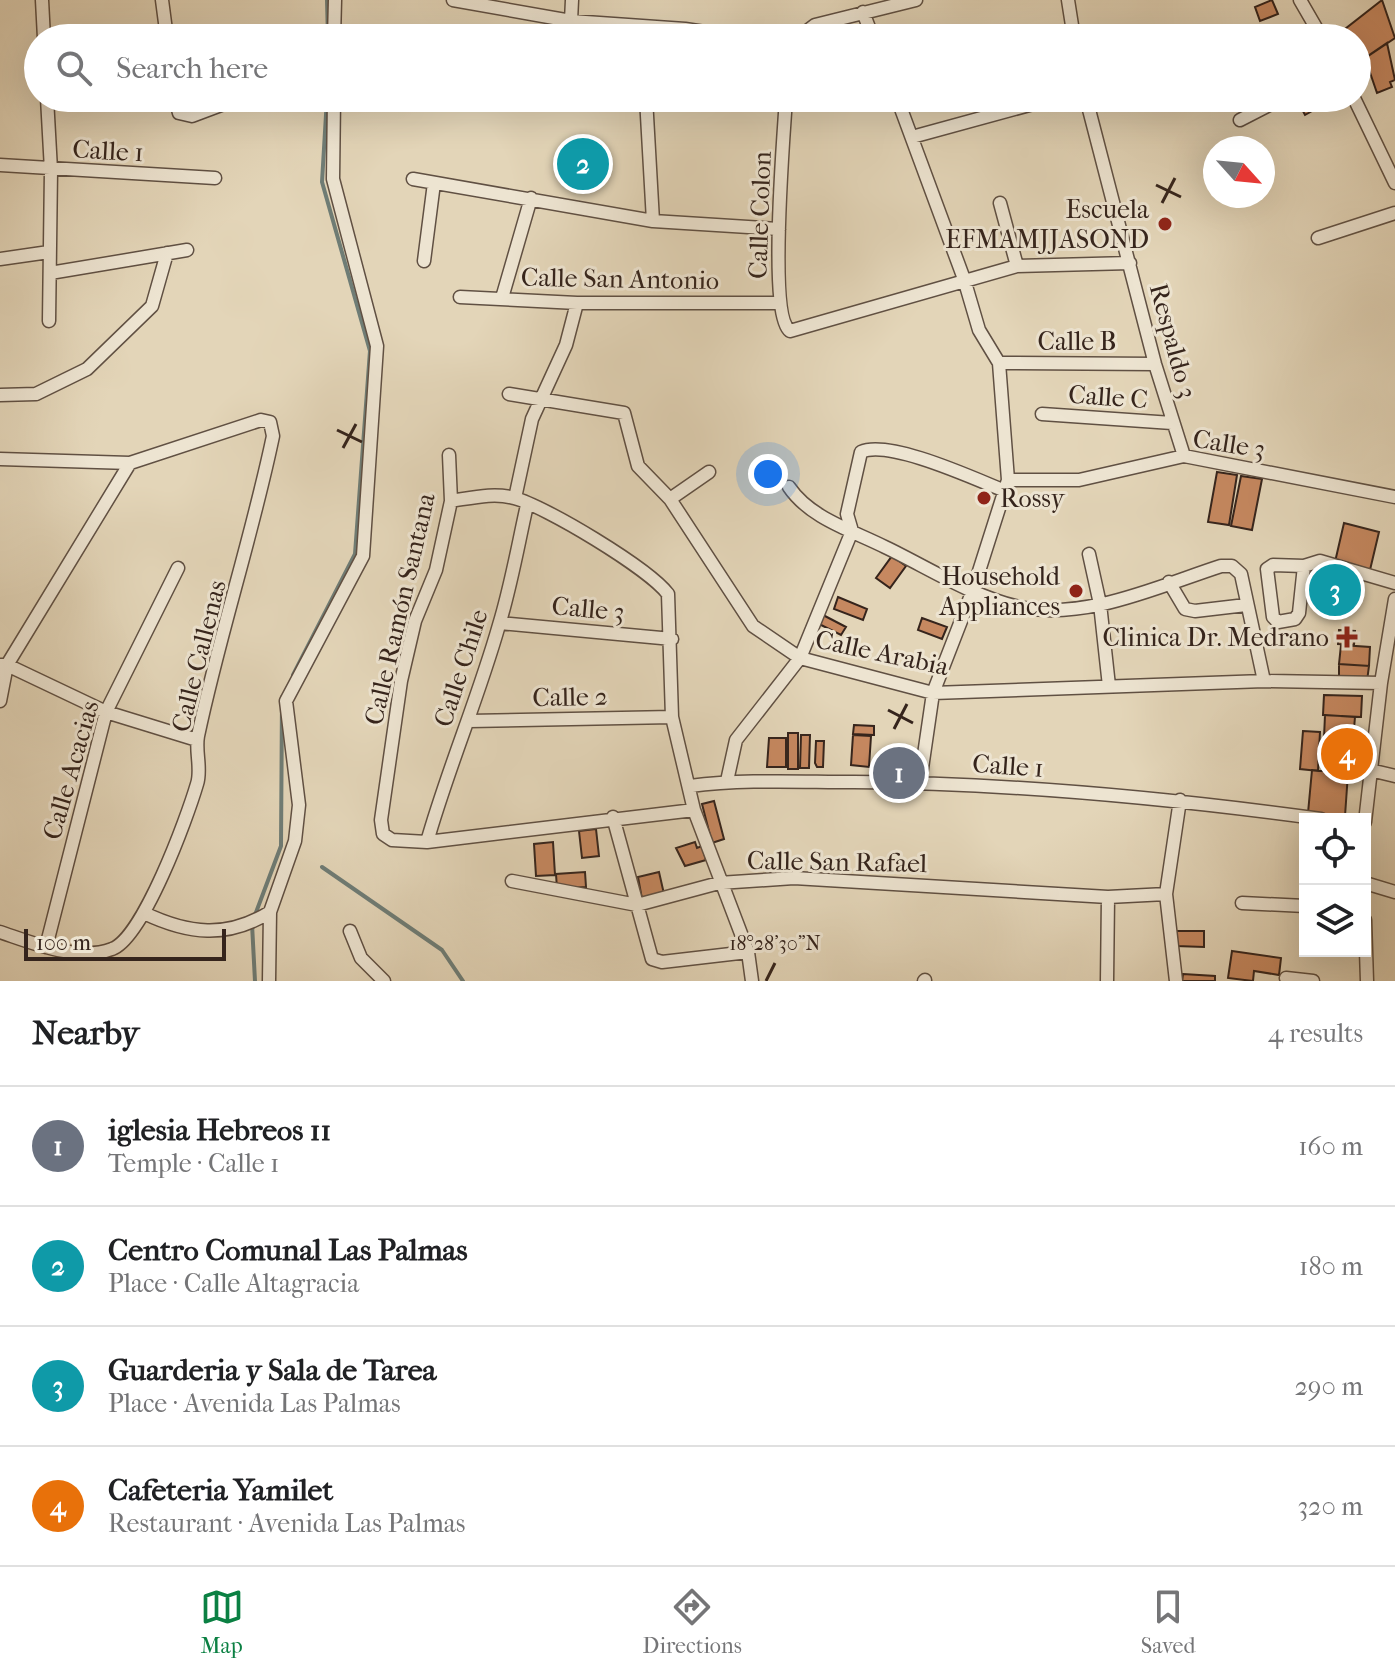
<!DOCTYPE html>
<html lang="en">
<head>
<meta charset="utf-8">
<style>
  :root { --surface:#fff; --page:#f6f6f6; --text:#202124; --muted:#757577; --line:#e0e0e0; --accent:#0b8043 }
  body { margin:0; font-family:"IM FELL French Canon",serif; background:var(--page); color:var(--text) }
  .controls { position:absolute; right:24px; bottom:24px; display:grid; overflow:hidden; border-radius:0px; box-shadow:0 8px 32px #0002 }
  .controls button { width:72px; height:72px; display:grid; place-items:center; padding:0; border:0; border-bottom:2px solid var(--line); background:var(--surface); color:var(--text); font:40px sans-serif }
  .compass { position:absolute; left:1203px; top:136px; width:72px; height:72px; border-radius:50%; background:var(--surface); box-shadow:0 8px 32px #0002; rotate:117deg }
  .scale { position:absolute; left:24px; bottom:20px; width:202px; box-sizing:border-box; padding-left:8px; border:4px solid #35241c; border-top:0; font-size:22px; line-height:28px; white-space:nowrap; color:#35241c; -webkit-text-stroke:6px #ede4d1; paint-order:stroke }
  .you { position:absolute; left:768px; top:474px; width:28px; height:28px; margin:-20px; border:6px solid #fff; border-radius:50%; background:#1a73e8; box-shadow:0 0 0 12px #1a73e833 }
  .badge { display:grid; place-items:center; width:52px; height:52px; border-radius:50%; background:var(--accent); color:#fff; font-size:26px; font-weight:700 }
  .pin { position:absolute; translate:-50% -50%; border:4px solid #fff; box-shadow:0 2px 8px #0006 }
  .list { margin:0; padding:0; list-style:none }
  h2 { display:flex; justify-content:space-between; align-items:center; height:104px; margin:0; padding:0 32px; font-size:34px }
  h2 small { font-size:26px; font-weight:400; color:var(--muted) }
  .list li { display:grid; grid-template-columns:52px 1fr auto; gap:24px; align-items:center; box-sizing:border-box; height:120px; padding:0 32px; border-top:2px solid var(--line) }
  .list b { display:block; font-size:30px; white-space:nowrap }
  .list p { margin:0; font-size:26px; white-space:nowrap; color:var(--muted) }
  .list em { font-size:26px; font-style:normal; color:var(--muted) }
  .icon { flex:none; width:44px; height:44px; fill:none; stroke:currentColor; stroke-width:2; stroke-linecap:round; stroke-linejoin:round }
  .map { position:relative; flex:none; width:1395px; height:981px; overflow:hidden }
  .search { position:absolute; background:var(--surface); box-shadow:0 8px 32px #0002; left:24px; right:24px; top:24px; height:88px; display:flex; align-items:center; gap:20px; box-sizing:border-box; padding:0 28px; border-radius:44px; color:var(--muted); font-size:30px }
  .sheet { height:584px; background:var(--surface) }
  nav { display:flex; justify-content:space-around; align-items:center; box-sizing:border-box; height:112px; border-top:2px solid var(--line); background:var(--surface); font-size:22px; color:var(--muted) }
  nav a { display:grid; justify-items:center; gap:4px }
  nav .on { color:var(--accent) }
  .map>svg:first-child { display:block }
</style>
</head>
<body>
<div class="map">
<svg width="1395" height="981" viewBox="0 0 1395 981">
  <rect width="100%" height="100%" fill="#e3d5b8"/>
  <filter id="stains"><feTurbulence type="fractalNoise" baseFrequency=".0025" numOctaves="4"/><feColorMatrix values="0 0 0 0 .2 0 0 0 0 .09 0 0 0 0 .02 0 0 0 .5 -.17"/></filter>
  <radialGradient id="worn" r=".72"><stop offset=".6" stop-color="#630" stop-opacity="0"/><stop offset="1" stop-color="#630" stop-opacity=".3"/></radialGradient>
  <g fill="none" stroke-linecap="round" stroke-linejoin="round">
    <path stroke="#6f7d76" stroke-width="4" d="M327 0 328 38
      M293 675 355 554 370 351 322 182 327 98
      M322 867 442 950 463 981
      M255 915 281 846 282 697
      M252 924 255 981"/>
  </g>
  <path fill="#c68860" stroke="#35241c" stroke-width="2" d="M1272 0 1278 14 1260 21 1255 7Z
    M1382 0 1395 38 1365 58 1357 46V38H1352L1345 29Z
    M1387 43 1395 80 1390 82 1392 87 1377 93 1365 58Z
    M1296 98H1328L1330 101 1305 115Z
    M585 137 601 143 581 192 565 186Z
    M1217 472 1237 475 1229 525 1208 522Z
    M1241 476 1262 479 1252 530 1231 526Z
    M1344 523 1379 532 1370 570 1335 562Z
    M892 556 906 566 890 588 876 578Z
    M1330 575 1347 579 1332 617 1320 614Z
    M838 597 867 609 863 620 834 609Z
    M823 615 846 627 841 635 819 624Z
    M922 618 947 627 942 639 918 630Z
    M1339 630 1355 631 1354 645 1338 644Z
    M1341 645 1370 647 1369 666 1339 664Z
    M1339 664 1369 666 1367 681 1339 679Z
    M1324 695 1362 696 1361 717 1323 715Z
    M1325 715 1355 717 1353 740 1324 738Z
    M854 725 874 726V735L853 734Z
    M1303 731 1320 732 1318 771 1300 769Z
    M788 733H798V769H788Z
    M801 735H810L809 768H800Z
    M853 735 871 736 869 767 851 765Z
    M769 738H786V767H767Z
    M816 741H824L823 767H817L815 763Z
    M1312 770 1348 773 1345 816 1308 813Z
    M714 801 724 839 712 843 702 804Z
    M596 829 599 856 582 858 579 831Z
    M553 842 555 875 536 876 534 844Z
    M695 842 697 848 702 846 706 860 685 866 676 848Z
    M585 872 586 887 557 889 556 874Z
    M659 872 664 894 642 899 638 877Z
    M1176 931H1204V947L1176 946Z
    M1232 951 1281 958 1279 975 1254 971 1253 981 1228 978Z
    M1183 974 1215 976V981H1182Z"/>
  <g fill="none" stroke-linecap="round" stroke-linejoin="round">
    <defs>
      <path id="minor" d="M42 0 44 38
        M162 0 167 38
        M453 0 571 21 685 29 744 38
        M1068 0 1074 38
        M1300 0 1322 38
        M863 12 873 38
        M571 21 572 0
        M334 38 335 0
        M798 38 815 25 916 0
        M47 98 51 170 49 321
        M175 98 179 113 192 116 240 98
        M646 98 653 221
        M786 98C784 133 768 315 790 331L1017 266 1130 263
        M897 98 964 279 979 330 999 363 1008 480 973 590 933 693 920 782
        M1086 98 1155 364 1184 456
        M1354 98 1395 183
        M1240 120 1283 98
        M912 137 1055 98
        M0 165 215 178
        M413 179 653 221 779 229
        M1000 203 1017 266
        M1318 238 1395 213
        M0 259 49 252
        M424 261 434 183
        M50 273 187 250
        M460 297 577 303H780
        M502 298 531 198
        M999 363 1155 364
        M509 394 624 413 638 466 670 499 753 626 800 658 933 693 1264 681 1381 683
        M0 395 36 394 87 369 152 306 167 253
        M1042 414 1172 423
        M449 455 451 501 436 570 415 621 401 681 381 820 383 834 392 840 427 842 694 810
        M0 459 130 463 261 420 270 422 273 436C252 537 219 636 198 736 195 752 202 769 197 784 187 818 143 938 112 949 78 962 33 943 0 932
        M1008 480H1079L1184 456 1395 497
        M789 487C810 518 851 530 885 547 927 567 973 597 1019 607 1086 621 1159 586 1221 566H1232L1241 574 1264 681
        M515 498 532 419 566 345 577 303
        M670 499 709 472
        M451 501C471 498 494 492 514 498 545 506 648 568 668 594L672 717 694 810 748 952 752 981
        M1089 554 1100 604 1109 686
        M1304 566 1299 613 1295 619 1278 622 1273 617 1267 569 1273 565 1304 566 1320 561 1395 583
        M1169 582 1185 609 1195 611 1246 605
        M500 623 672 639
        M0 665H7L106 712 197 740
        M0 701 7 665 130 463
        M469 721 672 717
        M1370 770 1395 776
        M727 781 736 740 800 658 852 531 847 514 861 452C889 439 975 479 1005 491
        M690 786C745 779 800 782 854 782 1010 783 1167 798 1321 819
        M613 817 652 959 662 962 748 952
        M1365 822 1381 683 1395 599
        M427 842C448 768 478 699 499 625 511 586 518 545 527 505
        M512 881 637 905 719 883 794 878 1108 897 1166 894
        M1365 883 1395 892
        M1242 903 1305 906
        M144 913C188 934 227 939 270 912
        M1365 920 1367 981
        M350 931 361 958 384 981
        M46 947 106 712 178 568
        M1286 978 1313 981
        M269 981 270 912 295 841 299 805 286 701 363 556 377 346 333 179 334 98
        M924 981 925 980
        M1107 981 1108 897
        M1176 981 1166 894 1180 800"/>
    </defs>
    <use href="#minor" stroke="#605043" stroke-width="15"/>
    <use href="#minor" stroke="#ede4d1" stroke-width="12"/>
  </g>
  <path fill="none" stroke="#35241c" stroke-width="3" d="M1156 185 1181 197M1162 203 1175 178M337 430 362 442M343 448 356 424M888 710 913 723M894 729 907 704M766 981 775 963"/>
  <g fill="#8f2418" stroke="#ede4d1" stroke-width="3">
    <circle cx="1165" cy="224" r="8"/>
    <circle cx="984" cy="498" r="8"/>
    <circle cx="1076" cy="591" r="8"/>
    <path d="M1343 625h8v8h8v8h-8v8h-8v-8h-8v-8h8z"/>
  </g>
  <g text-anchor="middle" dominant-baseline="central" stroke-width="6" stroke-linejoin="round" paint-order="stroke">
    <g font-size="26" fill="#35241c" stroke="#ede4d1">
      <text transform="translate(108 151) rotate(3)">Calle 1</text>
      <text transform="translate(760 215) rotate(-88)">Calle Colon</text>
      <text transform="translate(620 279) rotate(1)">Calle San Antonio</text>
      <text x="1077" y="341">Calle B</text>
      <text transform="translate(1173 341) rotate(75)">Respaldo 3</text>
      <text transform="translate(1108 397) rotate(4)">Calle C</text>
      <text transform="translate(1229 444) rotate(9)">Calle 3</text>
      <text transform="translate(400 609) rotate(-77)">Calle Ramón Santana</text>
      <text transform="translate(588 609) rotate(5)">Calle 3</text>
      <text transform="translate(882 653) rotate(12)">Calle Arabia</text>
      <text transform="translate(199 656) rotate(-76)">Calle Callenas</text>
      <text transform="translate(461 668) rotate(-72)">Calle Chile</text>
      <text transform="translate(570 697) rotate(-1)">Calle 2</text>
      <text transform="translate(1008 766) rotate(4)">Calle 1</text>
      <text transform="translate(71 770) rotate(-74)">Calle Acacias</text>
      <text transform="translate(837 862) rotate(1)">Calle San Rafael</text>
    </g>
    <g font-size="26" fill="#35241c" stroke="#ede4d1" text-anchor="end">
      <text x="1149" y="209">Escuela<tspan x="1149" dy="30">EFMAMJJASOND</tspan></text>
      <text x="1000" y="498" text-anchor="start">Rossy</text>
      <text x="1060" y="576">Household<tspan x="1060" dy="30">Appliances</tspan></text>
      <text x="1329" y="637">Clinica Dr. Medrano</text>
    </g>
  </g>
  <g font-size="20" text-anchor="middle" fill="#35241c" stroke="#ede4d1" stroke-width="6" stroke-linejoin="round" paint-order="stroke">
    <text x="775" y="950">18°28'30"N</text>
  </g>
  <rect width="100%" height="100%" filter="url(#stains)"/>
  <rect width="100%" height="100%" fill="url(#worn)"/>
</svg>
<div class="controls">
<button><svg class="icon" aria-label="locate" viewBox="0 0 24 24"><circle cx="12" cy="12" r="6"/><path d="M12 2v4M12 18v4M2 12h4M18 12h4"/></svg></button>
<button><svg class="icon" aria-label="layers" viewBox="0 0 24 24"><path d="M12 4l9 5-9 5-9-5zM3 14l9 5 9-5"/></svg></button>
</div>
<svg class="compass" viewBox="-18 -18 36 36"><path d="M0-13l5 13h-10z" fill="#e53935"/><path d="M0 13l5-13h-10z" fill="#757577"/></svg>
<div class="scale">100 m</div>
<div class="you"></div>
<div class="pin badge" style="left:899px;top:773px;background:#6b7280">1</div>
<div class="pin badge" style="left:583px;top:164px;background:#0f9aa8">2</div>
<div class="pin badge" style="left:1335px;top:590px;background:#0f9aa8">3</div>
<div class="pin badge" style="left:1347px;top:754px;background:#e8710a">4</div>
<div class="search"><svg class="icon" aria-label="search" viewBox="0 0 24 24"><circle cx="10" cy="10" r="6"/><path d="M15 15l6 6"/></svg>Search here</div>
</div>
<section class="sheet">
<h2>Nearby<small>4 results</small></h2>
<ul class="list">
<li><span class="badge" style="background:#6b7280">1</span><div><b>iglesia Hebreos 11</b><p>Temple · Calle 1</p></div><em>160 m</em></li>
<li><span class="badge" style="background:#0f9aa8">2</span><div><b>Centro Comunal Las Palmas</b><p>Place · Calle Altagracia</p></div><em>180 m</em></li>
<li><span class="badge" style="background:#0f9aa8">3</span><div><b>Guarderia y Sala de Tarea</b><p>Place · Avenida Las Palmas</p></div><em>290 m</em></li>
<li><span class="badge" style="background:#e8710a">4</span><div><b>Cafeteria Yamilet</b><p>Restaurant · Avenida Las Palmas</p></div><em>320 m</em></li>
</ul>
</section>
<nav>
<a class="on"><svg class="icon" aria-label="map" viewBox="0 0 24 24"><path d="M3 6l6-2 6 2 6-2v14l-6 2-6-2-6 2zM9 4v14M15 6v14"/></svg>Map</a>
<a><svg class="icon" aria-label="directions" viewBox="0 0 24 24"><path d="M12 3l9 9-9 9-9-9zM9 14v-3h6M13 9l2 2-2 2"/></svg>Directions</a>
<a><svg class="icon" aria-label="saved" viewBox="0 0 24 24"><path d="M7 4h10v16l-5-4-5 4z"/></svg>Saved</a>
</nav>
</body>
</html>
